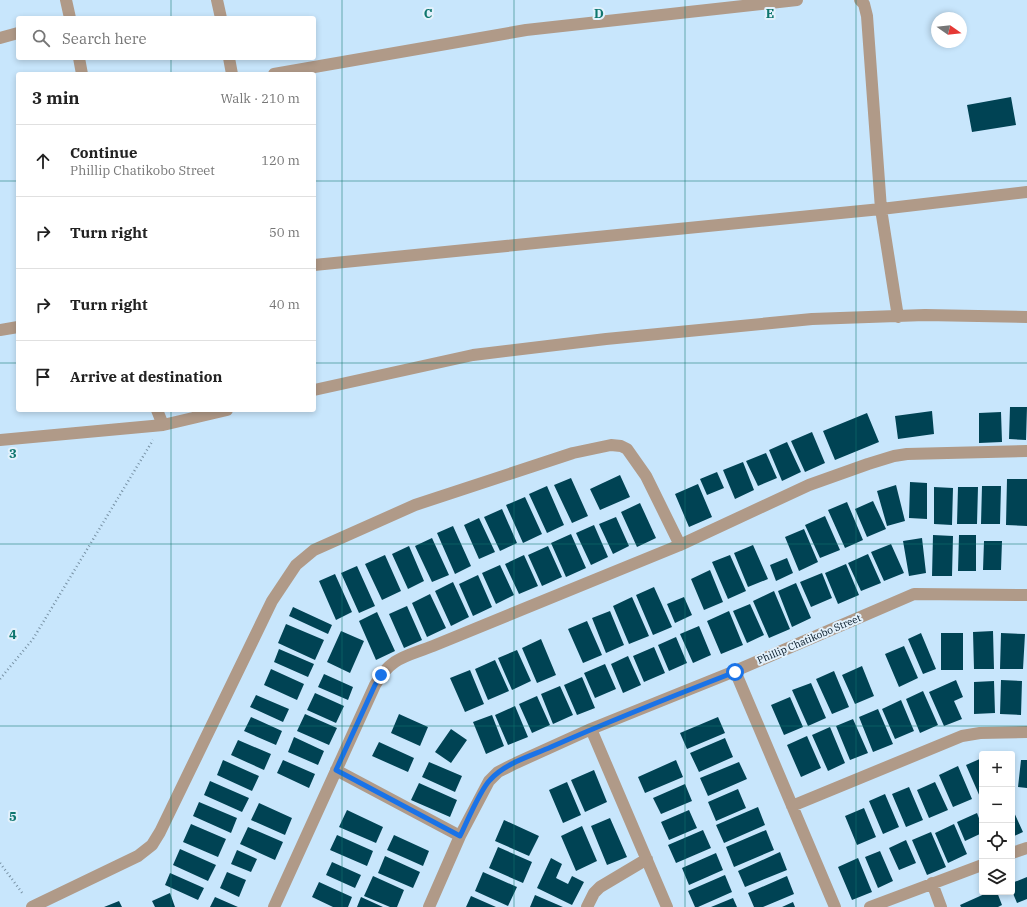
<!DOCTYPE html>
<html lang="en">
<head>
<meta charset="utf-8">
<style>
  :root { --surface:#fff; --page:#f6f6f6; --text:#222; --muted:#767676; --line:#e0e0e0 }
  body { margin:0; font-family:"IBM Plex Serif",serif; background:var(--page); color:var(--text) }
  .controls { position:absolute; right:12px; bottom:12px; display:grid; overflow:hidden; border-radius:4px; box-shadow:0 2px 6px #0003 }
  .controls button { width:36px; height:36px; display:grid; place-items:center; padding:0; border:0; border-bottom:1px solid var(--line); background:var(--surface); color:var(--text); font:20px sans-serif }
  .compass { position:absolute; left:931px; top:12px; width:36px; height:36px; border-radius:50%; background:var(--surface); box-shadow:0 2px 6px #0003; rotate:104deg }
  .stop { position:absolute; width:12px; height:12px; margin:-9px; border:3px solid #1a73e8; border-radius:50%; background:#fff }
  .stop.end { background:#1a73e8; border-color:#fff; box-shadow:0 1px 4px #0008 }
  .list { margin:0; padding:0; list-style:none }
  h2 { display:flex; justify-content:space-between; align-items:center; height:52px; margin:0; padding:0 16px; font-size:17px }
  h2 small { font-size:13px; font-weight:400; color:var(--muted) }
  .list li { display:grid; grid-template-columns:26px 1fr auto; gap:12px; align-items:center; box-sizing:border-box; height:72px; padding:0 16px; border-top:1px solid var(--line) }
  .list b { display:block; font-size:15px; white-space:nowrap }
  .list p { margin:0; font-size:13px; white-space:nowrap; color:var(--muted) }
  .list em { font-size:13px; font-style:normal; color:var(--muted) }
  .icon { flex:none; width:22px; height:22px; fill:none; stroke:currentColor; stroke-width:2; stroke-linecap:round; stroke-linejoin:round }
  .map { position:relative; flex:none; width:1027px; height:907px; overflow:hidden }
  .search { position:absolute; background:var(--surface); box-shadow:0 2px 6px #0003; left:16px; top:16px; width:300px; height:44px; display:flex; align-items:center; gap:10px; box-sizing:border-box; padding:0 14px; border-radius:4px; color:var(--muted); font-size:15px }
  .panel { position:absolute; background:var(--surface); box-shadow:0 2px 6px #0003; left:16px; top:72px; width:300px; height:340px; border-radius:4px }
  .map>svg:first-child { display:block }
</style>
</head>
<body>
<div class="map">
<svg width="1027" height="907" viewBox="0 0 1027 907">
  <rect width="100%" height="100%" fill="#c8e6fc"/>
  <path fill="#004354" d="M1011 97 1016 125 972 132 967 105Z
    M1010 407H1027L1026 440 1009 439Z
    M932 411 934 434 898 439 895 416Z
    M1001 412 1002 442 979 443V413Z
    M867 413 879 442 835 460 823 431Z
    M812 432 825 463 805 472 791 441Z
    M787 442 801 472 782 481 769 450Z
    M766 453 777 478 758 486 746 461Z
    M743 462 754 490 735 499 723 470Z
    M717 472 724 488 707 495 700 479Z
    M620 475 630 497 600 510 590 489Z
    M571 478 588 516 572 523 554 485Z
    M1007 479H1027V526L1006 525Z
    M910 482 927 483V519L909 518Z
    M698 484 712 517 689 527 675 494Z
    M896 485 905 521 887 526 877 491Z
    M547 486 564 525 547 533 529 494Z
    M982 486H1001L1000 524H981Z
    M934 487 953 488 952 525 934 524Z
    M958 487H978L977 524H957Z
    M525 497 542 534 523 543 506 505Z
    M873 501 886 529 867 537 855 509Z
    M847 502 863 540 845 548 828 510Z
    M640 503 656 538 637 547 621 512Z
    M502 509 517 543 500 551 484 517Z
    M825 516 840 550 820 558 805 525Z
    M616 517 629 546 613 554 599 524Z
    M479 518 495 552 479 559 464 525Z
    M594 525 608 557 591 565 576 533Z
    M453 526 471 566 455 574 437 533Z
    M804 529 818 562 799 571 785 537Z
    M571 534 586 568 566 577 551 543Z
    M933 535 953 536 952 576H932Z
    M959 535H976V571H958Z
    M432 538 449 575 432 582 415 546Z
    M922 538 926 573 909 576 903 541Z
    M984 541H1002L1001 570H983Z
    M891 544 904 573 884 581 871 552Z
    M753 545 768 579 748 587 734 553Z
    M409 546 424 581 408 589 392 554Z
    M548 546 562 577 542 586 528 555Z
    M868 554 881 583 861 591 848 563Z
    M385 555 401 591 382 600 365 564Z
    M524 555 538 586 519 594 505 564Z
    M730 555 746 591 728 599 712 562Z
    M787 558 793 573 776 581 770 565Z
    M846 564 859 595 838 604 825 573Z
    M500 565 514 595 496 604 482 573Z
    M357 566 375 606 359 613 341 573Z
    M710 570 723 602 704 610 691 579Z
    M822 573 832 598 811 607 800 582Z
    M335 574 352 612 336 620 319 581Z
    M478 575 492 607 473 616 459 584Z
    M453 582 469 617 451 626 435 591Z
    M796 583 811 618 792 627 778 591Z
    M654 587 672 627 653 635 636 595Z
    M774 591 790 629 769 638 753 601Z
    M430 594 446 628 427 637 412 603Z
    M632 597 649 636 629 644 613 606Z
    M684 597 692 615 675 623 667 604Z
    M750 604 764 635 747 643 733 611Z
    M407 606 422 640 404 648 389 614Z
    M293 607 332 625 328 634 289 616Z
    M610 611 624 645 606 653 592 618Z
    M729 611 743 645 721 654 707 621Z
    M377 612 395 651 376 660 359 621Z
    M587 621 602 655 583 663 568 629Z
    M286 624 324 640 315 660 278 643Z
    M699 626 711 655 693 663 680 634Z
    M341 631 364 641 350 673 327 662Z
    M993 631 994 669H974L973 632Z
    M921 633 936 669 923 674 908 639Z
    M941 633H963V670H941Z
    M1001 633 1025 634 1023 669H1000Z
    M676 637 687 663 669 671 658 645Z
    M541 639 556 675 537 683 522 648Z
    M904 646 918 678 899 687 885 654Z
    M654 647 665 673 644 682 633 656Z
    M279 649 314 664 308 677 274 662Z
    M517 650 531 681 512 690 498 658Z
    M628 656 641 685 623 693 611 664Z
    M495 660 509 691 488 700 475 669Z
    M605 664 616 689 595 698 584 673Z
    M862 666 874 696 855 704 842 675Z
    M271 669 304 684 297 700 264 685Z
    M470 670 484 704 465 712 450 678Z
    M834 671 849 707 832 714 816 679Z
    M324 674 353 687 348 700 318 687Z
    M582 677 595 708 577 715 564 685Z
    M956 680 963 697 954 701 962 719 944 726 929 692Z
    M1001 680 1022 681 1021 715 1000 714Z
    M994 681 995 713 974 714V682Z
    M811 683 826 718 808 726 792 690Z
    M560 686 573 715 553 724 541 694Z
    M923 691 938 725 920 733 906 699Z
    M315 693 344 706 336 723 307 710Z
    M256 695 289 709 283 722 250 707Z
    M537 696 550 725 532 733 519 704Z
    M790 697 803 727 784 735 771 705Z
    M901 700 914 731 895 739 882 709Z
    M515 706 528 737 508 745 495 715Z
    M878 709 893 744 873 752 859 717Z
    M305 714 337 728 329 745 297 731Z
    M399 714 428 727 420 746 391 733Z
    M492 715 504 746 486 754 473 722Z
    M251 717 282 731 276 745 244 731Z
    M718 717 725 733 687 749 680 733Z
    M853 719 868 753 850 760 836 726Z
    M830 727 845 763 828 771 812 735Z
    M451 729 467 740 451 763 435 752Z
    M807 736 821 768 801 777 787 745Z
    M294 737 324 751 318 765 288 752Z
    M725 738 733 757 699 772 690 753Z
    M238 740 271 754 264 770 231 755Z
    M379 742 414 758 408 772 372 756Z
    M982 758V796L980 797 966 765Z
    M223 760 259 776 252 791 217 775Z
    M283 760 315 774 309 788 277 773Z
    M676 760 683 777 645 793 638 777Z
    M1021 760H1027V788L1018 787Z
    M429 762 462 776 455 792 422 777Z
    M739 762 747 779 708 796 700 778Z
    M958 766 972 799 953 807 939 775Z
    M594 770 607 802 585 812 571 780Z
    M210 781 249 798 242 812 204 795Z
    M567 782 581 815 563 823 549 790Z
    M935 782 948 810 929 818 917 790Z
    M419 783 457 800 450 817 411 800Z
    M685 784 692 801 661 814 653 798Z
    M909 787 923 820 906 827 892 794Z
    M738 789 746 808 716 821 708 802Z
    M885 794 899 827 883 834 869 801Z
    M199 802 237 818 231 833 193 816Z
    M259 803 292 818 285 835 251 820Z
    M758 807 765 825 724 843 716 825Z
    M864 808 876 837 857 845 845 816Z
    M1012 808 1023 832 1012 837Z
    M982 809V818L979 810Z
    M347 810 383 827 376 843 339 827Z
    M689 810 697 828 669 840 661 822Z
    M977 813 982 826V833L965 841 957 822Z
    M610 818 627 857 607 865 591 826Z
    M504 820 539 836 529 856 495 841Z
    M191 824 226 839 218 857 183 842Z
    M954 824 967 854 948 863 935 833Z
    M582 826 597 861 576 871 561 836Z
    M248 827 283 842 275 860 240 844Z
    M703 830 711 848 676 863 668 845Z
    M766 830 774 850 734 867 726 847Z
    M931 832 946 867 927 875 912 840Z
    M337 835 373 851 367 866 330 850Z
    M394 835 429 851 423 866 387 850Z
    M906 840 916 863 899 870 889 848Z
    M498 847 532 862 523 883 489 868Z
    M180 849 216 865 208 881 173 865Z
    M237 850 257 859 251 872 231 864Z
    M880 851 893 881 878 888 865 857Z
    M780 852 787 870 745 887 738 871Z
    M716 853 723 870 689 885 682 868Z
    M385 856 420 872 413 888 378 873Z
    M551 858 562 864 556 878 568 884 572 876 584 882 572 905 537 888Z
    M858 858 872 892 852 900 838 867Z
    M332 862 361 875 355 888 326 875Z
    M227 872 246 880 239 897 220 888Z
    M483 872 517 887 508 906 475 891Z
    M170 873 204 888 198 900 165 885Z
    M725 875 732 892 698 907H695L688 891Z
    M373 876 404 890 397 907H390L364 896Z
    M787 876 794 894 763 907H754L748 893Z
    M1027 877V899L1017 903 1012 891V883Z
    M319 882 352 897 348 907H333L312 897Z
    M989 892H997L1002 905 998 907H961L960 905Z
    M170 893 175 907H155L152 901Z
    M535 895 563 907H530Z
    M471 896 496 907H466Z
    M215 897 238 907H210Z
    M361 897 383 907H357Z
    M733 898 737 907H711Z
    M119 901 122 907H104Z
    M793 902 795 907H782Z"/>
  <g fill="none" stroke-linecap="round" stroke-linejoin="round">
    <path stroke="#7791a4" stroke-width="2.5" stroke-dasharray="1 3" stroke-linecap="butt" d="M0 679 33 639 153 440
      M0 863 23 894"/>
    <path stroke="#b09a88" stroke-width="12" d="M66 0 70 18
      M217 0 221 18
      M860 0 864 4 867 16 881 209 898 317
      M0 38 18 33
      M79 58 82 74
      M229 58 232 74
      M274 74 526 30 797 0
      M314 265 881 209 1027 192
      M0 330 18 327
      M314 390 473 355 606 339 812 319 925 315 1027 317
      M157 410 163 425
      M0 440 163 425 227 410
      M735 671 835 907
      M591 729 667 907
      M336 770 460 836
      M792 806 962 736 980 733 1027 732
      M1012 853 1027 848
      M932 883 941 907
      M32 907 138 856 152 845 160 832 272 601 296 565 314 550 415 505 573 453 611 445 621 446 627 449 646 476 680 545
      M274 907 375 685C391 657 405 657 433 646L680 545 809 485 868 464 894 456 907 454 1027 451
      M429 907 460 836 489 781 498 772 516 763 591 729 735 671 914 594 1027 595
      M587 907 594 893 600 887 647 859
      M870 907 982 865"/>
  </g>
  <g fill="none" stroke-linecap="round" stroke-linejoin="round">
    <path stroke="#1a73e8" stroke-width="5" d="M381 675 375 685 336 770 460 836C467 822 480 790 490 780 505 763 531 756 551 747 612 720 673 696 735 672"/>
  </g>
  <path fill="none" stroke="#0f766e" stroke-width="1" stroke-opacity="0.55" d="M171 0V18M342 0V907M514 0V907M685 0V907M856 0V907M171 58V74M0 181H18M314 181H1027M0 363H18M314 363H1027M171 410V907M0 544H1027M0 726H1027"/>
  <g text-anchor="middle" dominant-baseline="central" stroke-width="4" stroke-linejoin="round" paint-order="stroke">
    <g font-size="10" fill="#001423" stroke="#e2f1fc">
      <text transform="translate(809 639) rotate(-23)">Phillip Chatikobo Street</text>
    </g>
  </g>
  <g font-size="13" text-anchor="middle" font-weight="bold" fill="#0f766e" stroke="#e2f1fc" stroke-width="4" stroke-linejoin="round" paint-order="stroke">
    <text x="428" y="18">C</text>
    <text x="599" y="18">D</text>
    <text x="770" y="18">E</text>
    <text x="13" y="458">3</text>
    <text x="13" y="639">4</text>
    <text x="13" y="821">5</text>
  </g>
</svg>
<div class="controls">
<button>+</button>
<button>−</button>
<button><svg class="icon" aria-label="locate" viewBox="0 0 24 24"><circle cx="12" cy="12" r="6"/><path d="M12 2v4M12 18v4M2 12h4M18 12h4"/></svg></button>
<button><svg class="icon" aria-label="layers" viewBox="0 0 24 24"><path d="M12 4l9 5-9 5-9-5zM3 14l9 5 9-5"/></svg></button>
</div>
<svg class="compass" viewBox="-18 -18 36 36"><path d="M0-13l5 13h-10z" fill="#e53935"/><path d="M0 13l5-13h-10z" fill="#767676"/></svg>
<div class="stop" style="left:735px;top:672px"></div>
<div class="stop end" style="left:381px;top:675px"></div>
<div class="search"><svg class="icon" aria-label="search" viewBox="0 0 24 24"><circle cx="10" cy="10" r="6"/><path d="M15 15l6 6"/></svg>Search here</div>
<section class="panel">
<h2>3 min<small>Walk · 210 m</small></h2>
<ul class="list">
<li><svg class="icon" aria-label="ahead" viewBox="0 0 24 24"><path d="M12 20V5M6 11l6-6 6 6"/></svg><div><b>Continue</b><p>Phillip Chatikobo Street</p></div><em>120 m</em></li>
<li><svg class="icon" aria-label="right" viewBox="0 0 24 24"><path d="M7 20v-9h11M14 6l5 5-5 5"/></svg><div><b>Turn right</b></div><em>50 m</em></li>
<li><svg class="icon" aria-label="right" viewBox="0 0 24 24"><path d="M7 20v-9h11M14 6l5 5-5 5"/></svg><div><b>Turn right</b></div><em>40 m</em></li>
<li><svg class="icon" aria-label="arrive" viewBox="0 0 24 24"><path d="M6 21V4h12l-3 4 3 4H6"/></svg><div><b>Arrive at destination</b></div></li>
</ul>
</section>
</div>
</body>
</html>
